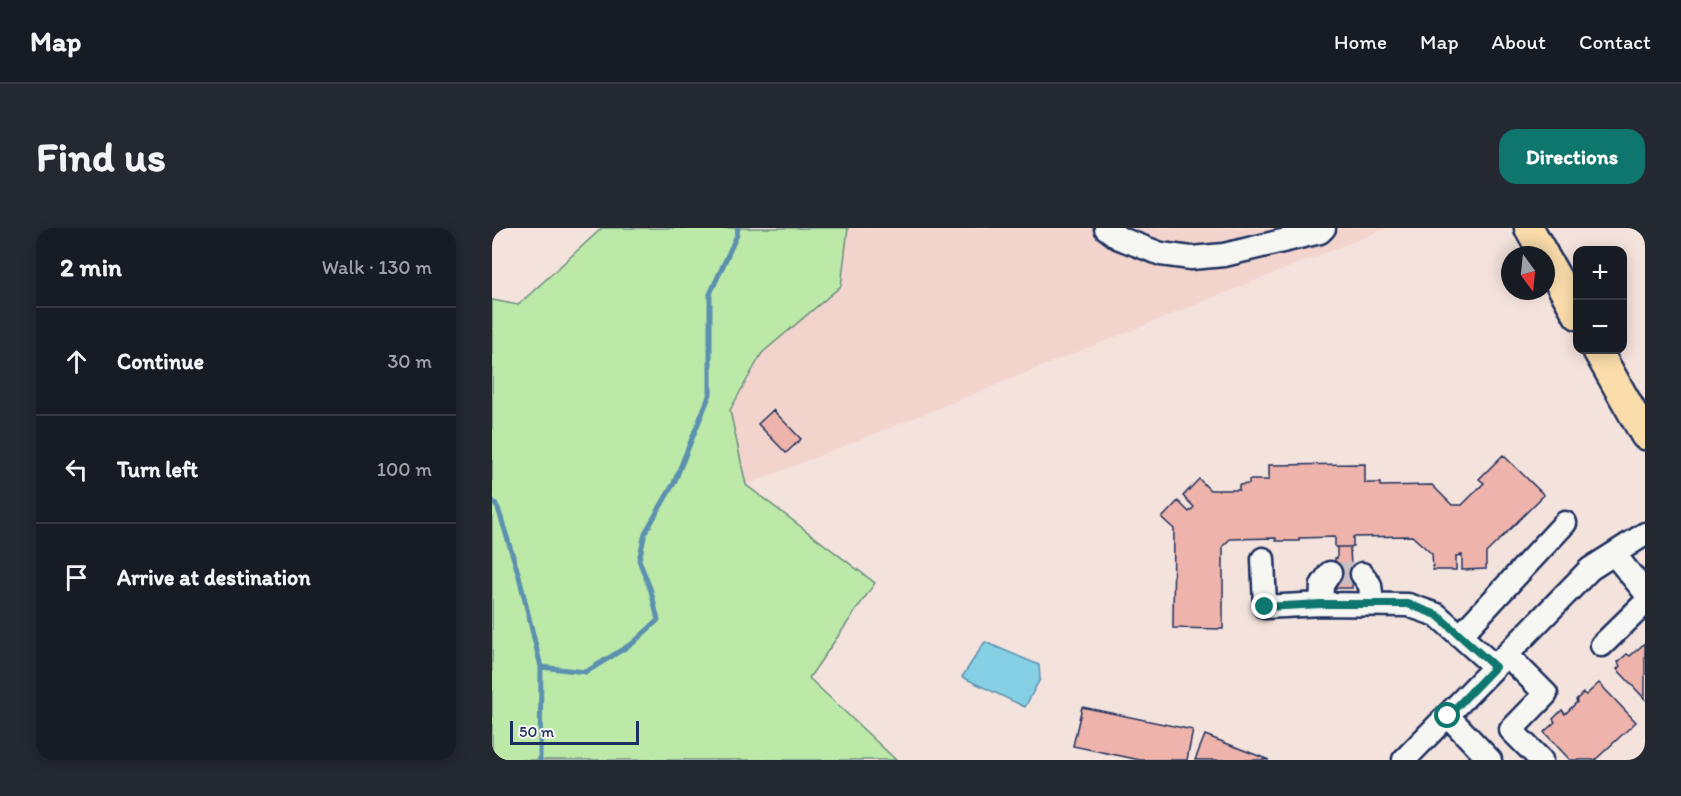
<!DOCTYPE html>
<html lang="en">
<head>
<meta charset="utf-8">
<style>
  :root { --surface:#171b24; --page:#242831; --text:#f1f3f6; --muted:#9ea1a6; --line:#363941; --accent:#0f766e }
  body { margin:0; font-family:Itim,sans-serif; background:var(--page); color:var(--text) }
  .controls { position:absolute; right:18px; top:18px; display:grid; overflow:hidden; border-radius:12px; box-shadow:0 3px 15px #0003 }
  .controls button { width:54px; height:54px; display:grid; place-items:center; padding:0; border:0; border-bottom:2px solid var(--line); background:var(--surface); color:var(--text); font:30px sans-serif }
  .compass { position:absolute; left:1009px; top:18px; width:54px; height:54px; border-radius:50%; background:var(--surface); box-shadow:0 3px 15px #0003; rotate:165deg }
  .scale { position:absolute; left:18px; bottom:15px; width:129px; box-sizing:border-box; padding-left:6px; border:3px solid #1b2f5e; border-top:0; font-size:16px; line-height:21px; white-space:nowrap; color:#1b2f5e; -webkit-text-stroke:4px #f6f6f2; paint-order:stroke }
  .stop { position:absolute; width:18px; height:18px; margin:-14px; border:4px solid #0f766e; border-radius:50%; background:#fff }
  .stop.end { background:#0f766e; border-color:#fff; box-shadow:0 2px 6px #0008 }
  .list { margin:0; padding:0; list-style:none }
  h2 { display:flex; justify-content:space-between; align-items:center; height:78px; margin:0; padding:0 24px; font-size:26px }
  h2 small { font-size:20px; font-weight:400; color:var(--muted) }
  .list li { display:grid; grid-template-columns:39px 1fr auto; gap:18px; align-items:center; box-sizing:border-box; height:108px; padding:0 24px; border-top:2px solid var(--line) }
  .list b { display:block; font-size:22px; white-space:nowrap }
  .list em { font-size:20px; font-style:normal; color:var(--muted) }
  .icon { flex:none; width:33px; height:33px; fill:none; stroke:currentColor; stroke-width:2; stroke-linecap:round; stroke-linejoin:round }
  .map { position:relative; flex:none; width:1153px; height:532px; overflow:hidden; border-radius:18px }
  header { display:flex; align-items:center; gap:36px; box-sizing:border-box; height:84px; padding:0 30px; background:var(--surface); border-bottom:2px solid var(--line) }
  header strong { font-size:28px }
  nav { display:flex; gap:33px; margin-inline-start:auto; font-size:21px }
  .intro { display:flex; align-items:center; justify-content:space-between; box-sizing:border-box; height:144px; padding:0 36px }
  h1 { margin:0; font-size:42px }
  .button { padding:15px 27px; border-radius:18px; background:var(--accent); color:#fff; font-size:21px; font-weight:700 }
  main { display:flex; gap:36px; padding:0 36px }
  aside { flex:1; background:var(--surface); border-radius:18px; box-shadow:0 3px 15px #0003 }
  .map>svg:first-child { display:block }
</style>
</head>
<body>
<header>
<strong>Map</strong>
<nav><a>Home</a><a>Map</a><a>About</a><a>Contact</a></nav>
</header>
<div class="intro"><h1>Find us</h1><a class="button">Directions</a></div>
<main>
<aside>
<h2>2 min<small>Walk · 130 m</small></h2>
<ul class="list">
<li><svg class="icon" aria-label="ahead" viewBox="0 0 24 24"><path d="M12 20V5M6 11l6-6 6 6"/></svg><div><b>Continue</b></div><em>30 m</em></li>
<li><svg class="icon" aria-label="left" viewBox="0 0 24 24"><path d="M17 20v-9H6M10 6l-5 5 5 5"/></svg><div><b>Turn left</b></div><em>100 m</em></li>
<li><svg class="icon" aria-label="arrive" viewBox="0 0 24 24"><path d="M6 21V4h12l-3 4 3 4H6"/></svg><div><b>Arrive at destination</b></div></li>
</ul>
</aside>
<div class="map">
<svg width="1153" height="532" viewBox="0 0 1153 532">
  <rect width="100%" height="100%" fill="#f4e2dc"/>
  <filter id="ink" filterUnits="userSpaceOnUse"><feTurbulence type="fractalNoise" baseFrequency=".0167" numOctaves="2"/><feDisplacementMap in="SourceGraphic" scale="12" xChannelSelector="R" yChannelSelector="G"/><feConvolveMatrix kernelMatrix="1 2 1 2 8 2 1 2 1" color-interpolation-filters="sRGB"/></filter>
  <g filter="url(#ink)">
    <path fill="#f2d4cd" d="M356 0H895L254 257 238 182 270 125 349 58Z"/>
    <path fill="#bce9a7" stroke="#6c8c82" stroke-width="1.5" d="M110 0H356L349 58 270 125 238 182 254 257 383 355 317 450 404 532H0V72L26 77Z"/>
    <path fill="#85d0e5" stroke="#5b90af" stroke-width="1.5" d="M493 414 547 437 548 451 533 479 470 449Z"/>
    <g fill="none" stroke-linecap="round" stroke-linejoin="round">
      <path stroke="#5b90af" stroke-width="5" d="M0 272 6 280 27 348 49 439
        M48 532 49 439 94 444 141 415 166 392 159 363 147 332 153 305 182 255 218 166V66L245 7 246 0"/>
    </g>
    <path fill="#eeb3aa" stroke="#1b2f5e" stroke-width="1.5" d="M281 182 309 211 294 225 266 196Z
      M1011 227 1052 267 994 325V341L970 342V327L964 328V342H941L940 326 920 308 861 309V318L858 319H843V309L807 310V313H784V310L738 311 731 318V401L681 400 682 301 670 290 686 273 697 284 702 279 691 268 707 251 718 262H747V257L757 256V252H777V237L873 236V255H888V258L940 257 960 277H970L992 255 987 251Z
      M845 319H858L860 360H844L843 330H845Z
      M1153 415V471L1125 441 1128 438 1126 434 1135 426 1138 428Z
      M1107 455 1144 494 1103 532H1078L1052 504 1063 494 1061 491 1070 482 1073 486 1085 474 1084 472 1091 465 1094 467Z
      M590 479 701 502 695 532H648L581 518Z
      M713 507 777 532H703Z"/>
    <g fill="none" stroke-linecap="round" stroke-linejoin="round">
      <path stroke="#c9bec3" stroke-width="22" stroke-dasharray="22 11" stroke-linecap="butt" d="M838 345 870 346"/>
      <defs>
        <path id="minor" d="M614 0 627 10 669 26 699 30 732 27 828 4 832 0
          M1122 326 1153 364
          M771 331 773 379 829 376 916 377 945 387 1003 439
          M870 346 878 357 880 376
          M829 376 830 357 838 345
          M968 408 1073 295
          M1110 417 1153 375
          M1015 427 1054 466 1019 502 1049 532
          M956 488 998 532
          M912 532 1098 341 1153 306"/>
        <path id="major" d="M1037 0 1052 27
          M1054 31 1086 87
          M1105 122 1153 207"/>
      </defs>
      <use href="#minor" stroke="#1b2f5e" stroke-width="27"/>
      <use href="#major" stroke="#1b2f5e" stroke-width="33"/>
      <use href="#minor" stroke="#f6f6f2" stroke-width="22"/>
      <use href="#major" stroke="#fbddab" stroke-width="28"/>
    </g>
  </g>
  <g fill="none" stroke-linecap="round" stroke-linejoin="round" filter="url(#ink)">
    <path stroke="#0f766e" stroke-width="8" d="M773 379 829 376H916L945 387 1003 439 956 488"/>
  </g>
</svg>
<div class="controls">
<button>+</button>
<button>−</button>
</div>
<svg class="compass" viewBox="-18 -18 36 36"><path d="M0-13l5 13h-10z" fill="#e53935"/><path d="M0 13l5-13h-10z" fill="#9ea1a6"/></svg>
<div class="scale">50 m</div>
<div class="stop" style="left:956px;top:488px"></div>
<div class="stop end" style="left:773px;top:379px"></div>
</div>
</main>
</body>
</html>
